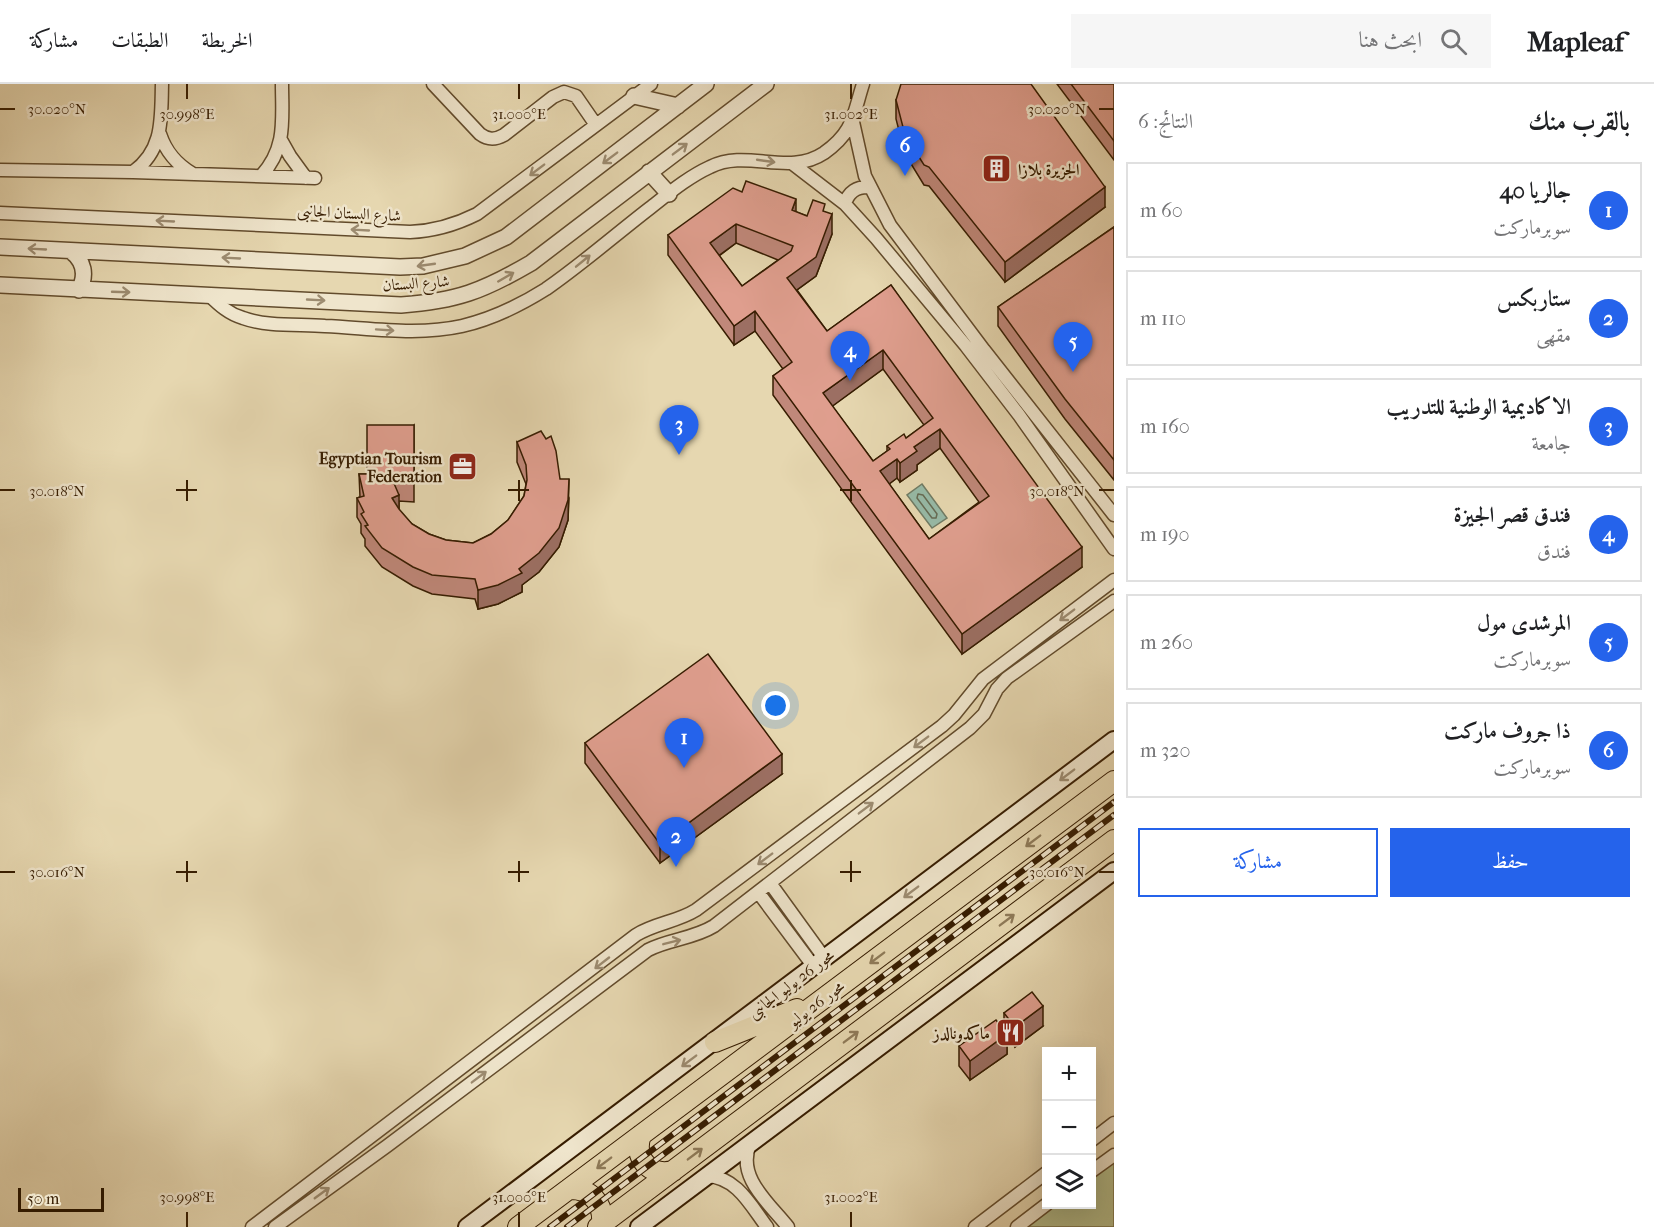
<!DOCTYPE html>
<html lang="ar">
<head>
<meta charset="utf-8">
<style>
  :root { --surface:#fff; --page:#f6f6f6; --text:#202124; --muted:#757577; --line:#e0e0e0; --accent:#2563eb }
  body { margin:0; font-family:"IM FELL French Canon",Amiri,serif; background:var(--page); color:var(--text); direction:rtl }
  .controls { position:absolute; right:18px; bottom:18px; display:grid; overflow:hidden; border-radius:0px; box-shadow:0 6px 24px #0002 }
  .controls button { width:54px; height:54px; display:grid; place-items:center; padding:0; border:0; border-bottom:2px solid var(--line); background:var(--surface); color:var(--text); font:30px sans-serif }
  .scale { position:absolute; left:18px; bottom:15px; width:86px; box-sizing:border-box; padding-left:6px; border:3px solid #361c00; border-top:0; font-size:16px; line-height:21px; white-space:nowrap; color:#361c00; -webkit-text-stroke:4px #efe5cc; paint-order:stroke }
  .you { position:absolute; left:776px; top:622px; width:21px; height:21px; margin:-15px; border:4px solid #fff; border-radius:50%; background:#1a73e8; box-shadow:0 0 0 9px #1a73e833 }
  .badge { display:grid; place-items:center; width:39px; height:39px; border-radius:50%; background:var(--accent); color:#fff; font-size:20px; font-weight:700 }
  .pin { position:absolute; translate:-50% -50px; filter:drop-shadow(0 2px 3px #0008) }
  .pin::after { content:''; position:absolute; top:32px; width:21px; height:18px; background:inherit; clip-path:polygon(0 0,100% 0,50% 100%) }
  .list { margin:0; padding:0; list-style:none }
  h2 { display:flex; justify-content:space-between; align-items:center; height:78px; margin:0; padding:0 24px; font-size:26px }
  h2 small { font-size:20px; font-weight:400; color:var(--muted) }
  .list li { display:grid; grid-template-columns:39px 1fr auto; gap:18px; align-items:center; box-sizing:border-box; height:96px; margin:0 12px 12px; padding:0 12px; border:2px solid var(--line); border-radius:0px }
  .list b { display:block; font-size:22px; white-space:nowrap }
  .list p { margin:0; font-size:20px; white-space:nowrap; color:var(--muted) }
  .list em { font-size:20px; font-style:normal; color:var(--muted) }
  .actions { display:flex; gap:12px; padding:18px 24px }
  .actions a { flex:1; padding:14px 0; border:2px solid var(--accent); border-radius:0px; text-align:center; font-size:21px; color:var(--accent) }
  .actions .main { background:var(--accent); color:#fff }
  .icon { flex:none; width:33px; height:33px; fill:none; stroke:currentColor; stroke-width:2; stroke-linecap:round; stroke-linejoin:round }
  .map { position:relative; flex:none; width:1114px; height:1143px; overflow:hidden; direction:ltr }
  header { display:flex; align-items:center; gap:36px; box-sizing:border-box; height:84px; padding:0 30px; background:var(--surface); border-bottom:2px solid var(--line) }
  header strong { font-size:28px }
  nav { display:flex; gap:33px; margin-inline-start:auto; font-size:21px }
  .search { width:420px; height:54px; background:var(--page); display:flex; align-items:center; gap:15px; box-sizing:border-box; padding:0 21px; border-radius:0px; color:var(--muted); font-size:22px }
  main { display:flex }
  aside { flex:1; background:var(--surface) }
  .map>svg:first-child { display:block }
</style>
</head>
<body>
<header>
<strong>Mapleaf</strong>
<div class="search"><svg class="icon" aria-label="search" viewBox="0 0 24 24"><circle cx="10" cy="10" r="6"/><path d="M15 15l6 6"/></svg>ابحث هنا</div>
<nav><a>الخريطة</a><a>الطبقات</a><a>مشاركة</a></nav>
</header>
<main>
<aside>
<h2>بالقرب منك<small>النتائج: 6</small></h2>
<ul class="list">
<li><span class="badge">1</span><div><b>جالريا 40</b><p>سوبرماركت</p></div><em>60 m</em></li>
<li><span class="badge">2</span><div><b>ستاربكس</b><p>مقهى</p></div><em>110 m</em></li>
<li><span class="badge">3</span><div><b>الاكاديمية الوطنية للتدريب</b><p>جامعة</p></div><em>160 m</em></li>
<li><span class="badge">4</span><div><b>فندق قصر الجيزة</b><p>فندق</p></div><em>190 m</em></li>
<li><span class="badge">5</span><div><b>المرشدى مول</b><p>سوبرماركت</p></div><em>260 m</em></li>
<li><span class="badge">6</span><div><b>ذا جروف ماركت</b><p>سوبرماركت</p></div><em>320 m</em></li>
</ul>
<div class="actions"><a class="main">حفظ</a><a>مشاركة</a></div>
</aside>
<div class="map">
<svg width="1114" height="1143" viewBox="0 0 1114 1143">
  <rect width="100%" height="100%" fill="#e6d7b0"/>
  <filter id="stains"><feTurbulence type="fractalNoise" baseFrequency=".00333" numOctaves="4"/><feColorMatrix values="0 0 0 0 .2 0 0 0 0 .09 0 0 0 0 .02 0 0 0 .5 -.17"/></filter>
  <radialGradient id="worn" r=".72"><stop offset=".6" stop-color="#630" stop-opacity="0"/><stop offset="1" stop-color="#630" stop-opacity=".3"/></radialGradient>
  <path fill="#b4be8c" stroke="#756d46" stroke-width="1.5" d="M1114 1076V1143H1025L1055 1121 1092 1120V1093Z"/>
  <path fill="#97baa7" stroke="#707b64" stroke-width="1.5" d="M922 400 947 434 932 444 907 411Z"/>
  <g fill="none" stroke-linecap="round" stroke-linejoin="round">
    <path stroke="#666b54" stroke-width="1.5" d="M918 410 923 411 937 430 936 434H932L917 414Z"/>
    <defs>
      <path id="minor" d="M433 0 480 50C488 56 495 56 504 51L553 13 564 8 576 12 596 41
        M853 38 865 92 890 141 984 266 1114 431
        M160 50C166 68 176 80 193 90
        M281 56 290 72 306 94
        M793 80 845 120 876 154 966 262 1019 331 1114 465
        M0 86 133 88 315 94
        M133 88C164 66 161 34 162 0
        M261 92C287 64 282 35 282 0
        M845 120C848 108 857 102 870 103
        M0 129 410 148C435 147 455 141 477 130L651 0
        M209 211C219 221 229 230 243 234 268 243 299 240 325 242 370 244 417 252 462 242 492 235 519 222 546 205 582 180 615 151 650 124 668 110 688 93 710 83 747 64 788 93 824 69 854 48 853 31 863 0
        M770 799 825 875
        M758 808 814 883
        M1092 1056 1114 1039
        M750 1060C736 1093 769 1119 788 1143
        M1092 1087 1114 1071
        M707 1092C737 1093 751 1122 767 1143
        M252 1143 636 851C655 839 677 838 696 826L942 642 954 631 983 595 1114 496
        M275 1143 387 1062 648 866C669 855 693 855 714 842L970 644 984 630 997 605 1007 594 1114 517
        M975 1143 1046 1089
        M1017 1143 1047 1120"/>
      <path id="tertiary" d="M634 12 678 22
        M649 88 669 110
        M0 163 400 183 423 182 465 172 506 153 706 0
        M71 167C84 177 87 191 79 206
        M0 201 401 221C457 217 483 207 531 179L766 0"/>
      <path id="secondary" d="M467 1143 1114 656
        M639 1143 1114 787"/>
      <path id="trunk" d="M715 958 797 925
        M641 1051C633 1073 649 1093 673 1087
        M569 1105C590 1104 604 1119 602 1140
        M518 1143 1114 697
        M598 1143 1114 756"/>
    </defs>
    <use href="#minor" stroke="#624b2c" stroke-width="15"/>
    <use href="#tertiary" stroke="#624b2c" stroke-width="18"/>
    <use href="#secondary" stroke="#361c00" stroke-width="20"/>
    <use href="#trunk" stroke="#361c00" stroke-width="22"/>
    <use href="#minor" stroke="#efe5cc" stroke-width="12"/>
    <use href="#tertiary" stroke="#efe5cc" stroke-width="15"/>
    <use href="#secondary" stroke="#efe5cc" stroke-width="16"/>
    <use href="#trunk" stroke="#e6d7b0" stroke-width="20"/>
    <defs>
      <path id="rail" d="M550 1143 1114 718
        M567 1143 1114 731"/>
    </defs>
    <use href="#rail" stroke="#361c00" stroke-width="6"/>
    <use href="#rail" stroke="#efe5cc" stroke-width="4" stroke-dasharray="11" stroke-linecap="butt"/>
  </g>
  <path fill="#c0887a" stroke="#361c00" stroke-width="1.5" fill-rule="evenodd" d="M1057 0H1114V76Z
    M896 16 1105 123 1005 198 929 102 924 101 905 70 896 35Z
    M796 128 807 132 825 128 832 150 816 192 797 206 827 247 891 201 1082 483 962 570 773 311V292L783 285 755 247 734 261 668 171V151ZM736 159 778 176 742 202 719 172ZM883 285 924 341 906 354 887 362V367L873 377 832 322ZM940 364 979 418 929 455 889 400 897 394 900 398 917 386V381Z
    M1114 143V396L1065 335 998 242V223Z
    M414 341V418L399 417V426L412 440 429 450 446 456 473 459 491 450 508 436 524 412 526 400 517 378V358L560 395 569 414 568 436 559 463 539 488 522 501V508L498 520 478 525 475 515 432 510 413 502 382 483 365 462V455L361 449V440L357 433V414L360 413 359 390H367Z
    M585 659 782 690 660 779 585 679Z
    M1004 929 1043 942 1015 963 1007 951V970L970 996 959 982V962L1004 947Z"/>
  <path fill="#9c6f63" stroke="#361c00" stroke-width="1.5" d="M1105 103V123L1005 198V178Z
    M796 115V134L792 126Z
    M832 130V150L816 192 787 213V194Z
    M736 140V159L710 178V159Z
    M755 227V247L734 261V242Z
    M883 266V285L823 329V309Z
    M940 345V364L917 381V386L900 398V379L914 363Z
    M897 375V394L880 407V387Z
    M569 395 568 436 559 463 539 488 522 501V508L498 520 478 525V506L519 485Z
    M399 411V430L392 414Z
    M1082 463V483L962 570V550Z
    M782 670V690L660 779V760Z
    M1043 922V942L1015 963V943Z
    M1007 950V970L970 996V977Z"/>
  <path fill="#df9e8e" stroke="#361c00" stroke-width="1.5" fill-rule="evenodd" d="M901 0H1031L1105 103 1005 178 929 83 924 81 905 51 896 16Z
    M1071 0H1114V57Z
    M746 97 796 115 792 126 807 132 813 116 825 120 823 127 832 130 816 173 787 194 827 247 891 201 1082 463 962 550 773 292 792 278 755 227 734 242 668 151 733 104 742 108ZM736 140 793 162 791 167 742 202 710 159ZM883 266 933 334 906 354 904 350 887 362 890 365 873 377 823 309ZM940 345 989 412 929 455 880 387 897 375 900 379 917 367 914 363Z
    M1114 143V376L1065 315 998 223Z
    M367 341H414V398L393 397 399 411 392 414 399 425 412 440 429 450 446 456 473 459 491 450 508 436 524 412 527 396 526 381 517 358 541 347 546 355 551 352 556 367 560 395H569L568 416 559 444 539 469 519 485 522 489 498 501 478 506 475 495 432 491 413 483 382 464 365 442 368 441 361 430 364 428 357 414 364 412 359 390H367Z
    M708 570 782 670 660 760 585 659Z
    M1032 908 1043 922 1015 943 1004 929Z
    M996 936 1007 950 970 977 959 962Z"/>
  <defs><path id="oneway-shaft" d="M-6 0H5M1.5-3L5.5 0L1.5 3" fill="none" stroke-width="1.6" stroke-linecap="round" stroke-linejoin="round" transform="scale(1.5)"/></defs>
  <g stroke="#9c8b70">
    <use href="#oneway-shaft" transform="translate(680 65) rotate(-37)"/>
    <use href="#oneway-shaft" transform="translate(610 74) rotate(143)"/>
    <use href="#oneway-shaft" transform="translate(766 77) rotate(8)"/>
    <use href="#oneway-shaft" transform="translate(537 86) rotate(143)"/>
    <use href="#oneway-shaft" transform="translate(165 137) rotate(-177)"/>
    <use href="#oneway-shaft" transform="translate(360 146) rotate(-177)"/>
    <use href="#oneway-shaft" transform="translate(37 165) rotate(-177)"/>
    <use href="#oneway-shaft" transform="translate(231 174) rotate(-177)"/>
    <use href="#oneway-shaft" transform="translate(583 177) rotate(-39)"/>
    <use href="#oneway-shaft" transform="translate(426 181) rotate(172)"/>
    <use href="#oneway-shaft" transform="translate(506 193) rotate(-30)"/>
    <use href="#oneway-shaft" transform="translate(121 208) rotate(2)"/>
    <use href="#oneway-shaft" transform="translate(316 216) rotate(3)"/>
    <use href="#oneway-shaft" transform="translate(385 246) rotate(4)"/>
    <use href="#oneway-shaft" transform="translate(1067 531) rotate(143)"/>
    <use href="#oneway-shaft" transform="translate(921 658) rotate(143)"/>
    <use href="#oneway-shaft" transform="translate(1067 691) rotate(143)"/>
    <use href="#oneway-shaft" transform="translate(866 724) rotate(-37)"/>
    <use href="#oneway-shaft" transform="translate(765 775) rotate(143)"/>
    <use href="#oneway-shaft" transform="translate(911 808) rotate(143)"/>
    <use href="#oneway-shaft" transform="translate(672 858) rotate(-14)"/>
    <use href="#oneway-shaft" transform="translate(602 879) rotate(142)"/>
    <use href="#oneway-shaft" transform="translate(689 977) rotate(143)"/>
    <use href="#oneway-shaft" transform="translate(479 993) rotate(-37)"/>
    <use href="#oneway-shaft" transform="translate(322 1109) rotate(-36)"/>
  </g>
  <g stroke="#8e7a58">
    <use href="#oneway-shaft" transform="translate(1033 757) rotate(143)"/>
    <use href="#oneway-shaft" transform="translate(1007 836) rotate(-37)"/>
    <use href="#oneway-shaft" transform="translate(877 874) rotate(143)"/>
    <use href="#oneway-shaft" transform="translate(851 953) rotate(-37)"/>
    <use href="#oneway-shaft" transform="translate(695 1070) rotate(-37)"/>
    <use href="#oneway-shaft" transform="translate(604 1079) rotate(143)"/>
  </g>
  <path fill="none" stroke="#361c00" stroke-width="2" d="M187 0V15M519 0V15M851 0V15M0 25H15M1099 25H1114M187 396V417M519 396V417M851 396V417M0 406H15M176 406H197M508 406H529M840 406H861M1099 406H1114M187 777V798M519 777V798M851 777V798M0 788H15M176 788H197M508 788H529M840 788H861M1099 788H1114M187 1128V1143M519 1128V1143M851 1128V1143"/>
  <defs>
    <symbol id="building-square" viewBox="-11 -11 22 22"><rect x="-9" y="-9" width="18" height="18" rx="4" fill="#8f2418" stroke="#efe5cc"/><path d="M-4-6H4V6H1V3H-1V6H-4ZM-2.5-4.3h1.7v1.8h-1.7ZM.8-4.3h1.7v1.8H.8ZM-2.5-1h1.7V.8h-1.7ZM.8-1h1.7V.8H.8Z" fill="#fff"/></symbol>
    <symbol id="office-square" viewBox="-11 -11 22 22"><rect x="-9" y="-9" width="18" height="18" rx="4" fill="#8f2418" stroke="#efe5cc"/><path d="M-6-3h4V-5.5h4V-3h4V5H-6ZM-1-4.5V-3h2v-1.5ZM-6 0V1H6V0Z" fill="#fff"/></symbol>
    <symbol id="restaurant-square" viewBox="-11 -11 22 22"><rect x="-9" y="-9" width="18" height="18" rx="4" fill="#8f2418" stroke="#efe5cc"/><path d="M-5-6h1v4h1v-4h1v4h1v-4h1v5L-1.5 .5V6h-2V.5L-5-1ZM5-6V6H3V1.5H1.5Q1.5-4 5-6Z" fill="#fff"/></symbol>
  </defs>
  <g fill-rule="evenodd">
    <use href="#building-square" x="980" y="68" width="33" height="33"/>
    <use href="#office-square" x="446" y="366" width="33" height="33"/>
    <use href="#restaurant-square" x="994" y="932" width="33" height="33"/>
  </g>
  <g text-anchor="middle" dominant-baseline="central" stroke-width="5" stroke-linejoin="round" paint-order="stroke">
    <g font-size="16" font-weight="bold" fill="#361c00" stroke="#efe5cc" text-anchor="end">
      <text x="1018" y="85" text-anchor="start">الجزيرة بلازا</text>
      <text x="442" y="374">Egyptian Tourism<tspan x="442" dy="18">Federation</tspan></text>
      <text x="990" y="949">ماكدونالدز</text>
    </g>
    <g font-size="16" fill="#361c00" stroke="#efe5cc">
      <text transform="translate(349 129) rotate(3)">شارع البستان الجانبى</text>
      <text transform="translate(416 199) rotate(-4)">شارع البستان</text>
      <text transform="translate(791 900) rotate(-37)">محور 26 يوليو الجانبى</text>
      <text transform="translate(816 920) rotate(-37)">محور 26 يوليو</text>
    </g>
  </g>
  <g font-size="15" text-anchor="middle" fill="#361c00" stroke="#efe5cc" stroke-width="5" stroke-linejoin="round" paint-order="stroke">
    <text x="57" y="30">30.020°N</text>
    <text x="1057" y="30">30.020°N</text>
    <text x="187" y="35">30.998°E</text>
    <text x="519" y="35">31.000°E</text>
    <text x="851" y="35">31.002°E</text>
    <text x="57" y="412">30.018°N</text>
    <text x="1057" y="412">30.018°N</text>
    <text x="57" y="793">30.016°N</text>
    <text x="1057" y="793">30.016°N</text>
    <text x="187" y="1118">30.998°E</text>
    <text x="519" y="1118">31.000°E</text>
    <text x="851" y="1118">31.002°E</text>
  </g>
  <rect width="100%" height="100%" filter="url(#stains)"/>
  <rect width="100%" height="100%" fill="url(#worn)"/>
</svg>
<div class="controls">
<button>+</button>
<button>−</button>
<button><svg class="icon" aria-label="layers" viewBox="0 0 24 24"><path d="M12 4l9 5-9 5-9-5zM3 14l9 5 9-5"/></svg></button>
</div>
<div class="scale">50 m</div>
<div class="you"></div>
<div class="pin badge" style="left:684px;top:684px">1</div>
<div class="pin badge" style="left:676px;top:783px">2</div>
<div class="pin badge" style="left:679px;top:371px">3</div>
<div class="pin badge" style="left:850px;top:297px">4</div>
<div class="pin badge" style="left:1073px;top:288px">5</div>
<div class="pin badge" style="left:905px;top:92px">6</div>
</div>
</main>
</body>
</html>
